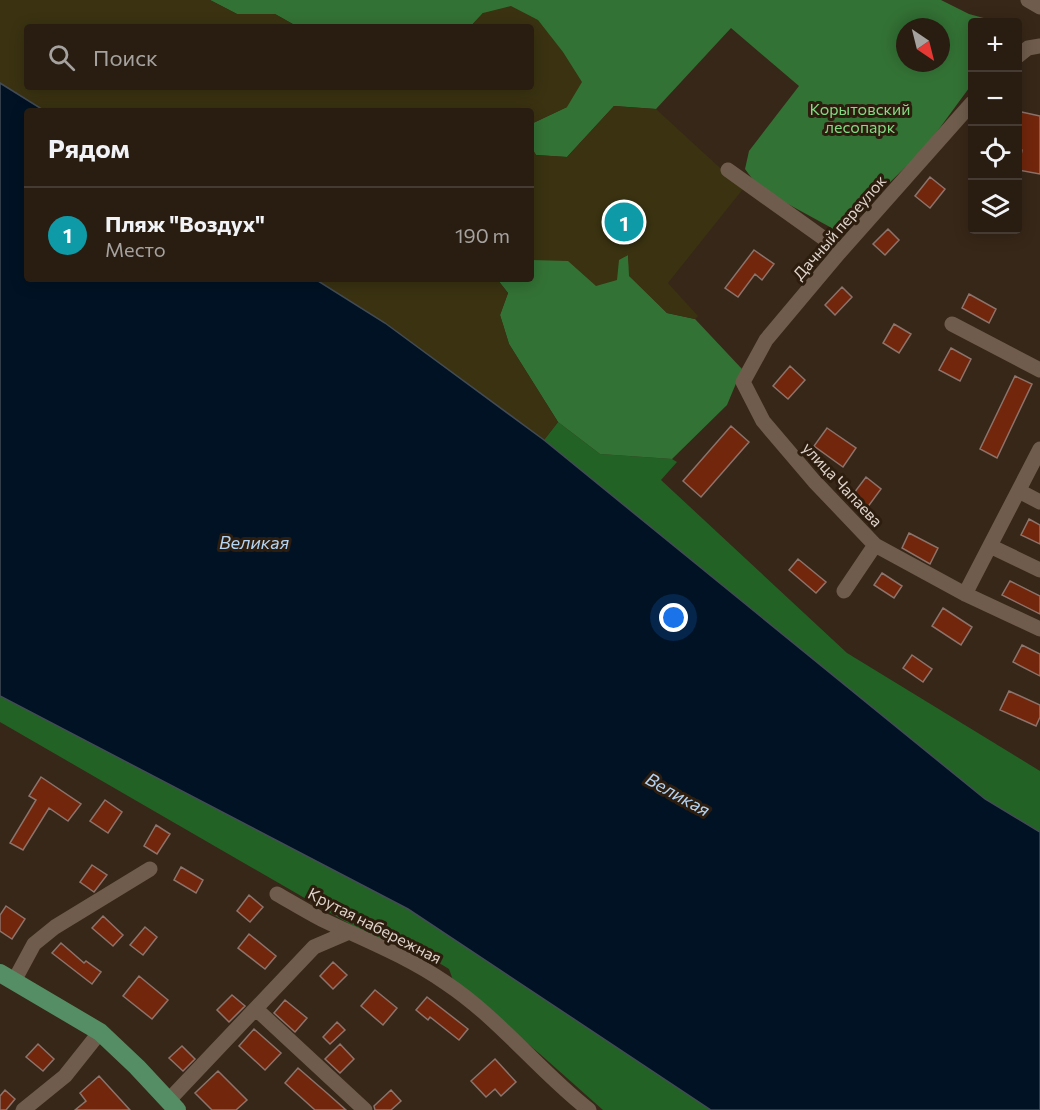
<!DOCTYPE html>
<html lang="ru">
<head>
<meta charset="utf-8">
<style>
  :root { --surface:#291d12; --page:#352a20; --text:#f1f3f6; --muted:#a5a29f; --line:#453b32; --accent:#52d673 }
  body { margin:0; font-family:Commissioner,sans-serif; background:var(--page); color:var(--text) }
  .controls { position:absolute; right:18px; top:18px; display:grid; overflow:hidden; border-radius:6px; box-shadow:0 3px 15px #0003 }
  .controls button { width:54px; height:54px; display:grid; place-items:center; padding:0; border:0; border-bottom:2px solid var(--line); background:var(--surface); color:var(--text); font:30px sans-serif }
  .compass { position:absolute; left:896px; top:18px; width:54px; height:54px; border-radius:50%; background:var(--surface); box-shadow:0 3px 15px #0003; rotate:145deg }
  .you { position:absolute; left:674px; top:618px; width:21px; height:21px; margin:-15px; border:4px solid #fff; border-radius:50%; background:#1a73e8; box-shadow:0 0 0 9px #1a73e833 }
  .badge { display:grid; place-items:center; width:39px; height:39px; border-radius:50%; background:var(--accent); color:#fff; font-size:20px; font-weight:700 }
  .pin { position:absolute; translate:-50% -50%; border:3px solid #fff; box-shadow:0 2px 6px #0006 }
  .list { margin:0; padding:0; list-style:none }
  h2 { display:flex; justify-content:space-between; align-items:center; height:78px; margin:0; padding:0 24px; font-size:26px }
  h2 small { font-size:20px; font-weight:400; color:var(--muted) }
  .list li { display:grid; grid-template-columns:39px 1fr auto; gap:18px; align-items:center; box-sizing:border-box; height:96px; padding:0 24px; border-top:2px solid var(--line) }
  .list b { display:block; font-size:22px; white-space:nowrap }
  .list p { margin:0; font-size:20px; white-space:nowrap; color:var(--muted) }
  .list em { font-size:20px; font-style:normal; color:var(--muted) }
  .icon { flex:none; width:33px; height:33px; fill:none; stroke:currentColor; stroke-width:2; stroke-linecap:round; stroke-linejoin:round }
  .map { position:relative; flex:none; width:1040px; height:1110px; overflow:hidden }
  .search { position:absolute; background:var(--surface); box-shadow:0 3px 15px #0003; left:24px; top:24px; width:510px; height:66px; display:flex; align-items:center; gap:15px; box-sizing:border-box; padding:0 21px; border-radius:6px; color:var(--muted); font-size:22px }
  .panel { position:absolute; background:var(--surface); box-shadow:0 3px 15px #0003; left:24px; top:108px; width:510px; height:174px; border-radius:6px }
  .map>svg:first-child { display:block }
</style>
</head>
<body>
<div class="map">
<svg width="1040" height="1110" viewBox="0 0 1040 1110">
  <rect width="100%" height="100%" fill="#372718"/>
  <path fill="#236225" d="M558 422 600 454 672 459 677 462 661 480 847 653 1040 771V832L985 799 544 440Z
    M0 696 408 909 711 1110H603L540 1054 454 983 449 969 401 940 386 945 0 722Z"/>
  <path fill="#337235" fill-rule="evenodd" d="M210 0H941L969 14 991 20 993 22H972V84L925 148 839 232 759 188 745 169 749 151 799 86 731 28 656 109 614 106 567 157 536 155 531 147V124L567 107 538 21 483 13 470 27H298L275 14H237ZM905 27H941V63H905Z
    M628 255 630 276 667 313 695 319 742 369 727 405 672 459 600 454 558 422 509 344 500 315 508 293 497 279H531V260L619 259Z"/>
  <path fill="#3a3211" d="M0 0H210L237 14H275L298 27H27V87H531V27H470L483 13 511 6 538 20 563 52 582 82 567 107 531 124V111H45L0 83Z
    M614 106 656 109 743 189 668 283 698 316 695 319 667 313 629 276 628 255 619 260 617 280 596 286 568 261 531 260V147L536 155 567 157Z
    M315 279H497L508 293 500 315 509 344 558 422 544 440 385 323Z"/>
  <path fill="#011224" stroke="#434c56" stroke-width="1.5" d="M0 83 45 111H27V279H315L385 323 544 440 985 799 1040 832V1110H711L408 909 0 696Z"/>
  <path fill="#72260c" stroke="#8c736b" stroke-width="1.5" d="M1017 111 1040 116V174L1018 170 1022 150 1017 149Z
    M930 177 945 189 930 208 915 196Z
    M888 229 899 240 885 255 873 244Z
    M754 250 774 264 762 280 755 274 738 297 725 288Z
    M842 287 852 297 835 315 825 305Z
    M969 294 996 309 989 323 962 308Z
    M894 324 911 334 899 353 883 343Z
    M951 348 971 359 960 381 939 370Z
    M790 366 805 380 788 399 773 386Z
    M1015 376 1032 384 997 458 980 449Z
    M731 426 749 442 701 497 683 481Z
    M827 428 856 448 843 467 814 446Z
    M866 477 881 489 867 508 851 497Z
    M1029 519 1040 525V544L1021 535Z
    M909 533 938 548 930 564 902 548Z
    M798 559 826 582 816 593 789 570Z
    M882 573 902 586 894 598 874 585Z
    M1010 581 1040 596V614L1002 595Z
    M943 608 972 627 961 645 932 626Z
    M1022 645 1040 654V676L1013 662Z
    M912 655 932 669 923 682 903 668Z
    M1009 691 1040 705V717L1036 726 1000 710Z
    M41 777 81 804 68 821 49 808 23 850 10 843 36 800 29 796Z
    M105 800 122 812 108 833 90 821Z
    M156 825 170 834 157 854 144 846Z
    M92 865 107 875 94 892 80 882Z
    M181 867 203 880 196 893 174 880Z
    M249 895 263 907 250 922 237 911Z
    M6 906 25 919 12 939 0 931V915Z
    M103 916 123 935 113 946 92 928Z
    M145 927 157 937 143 955 130 945Z
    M249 934 276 956 265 969 238 948Z
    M61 943 84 963 86 961 101 972 92 984 52 953Z
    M333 962 347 975 333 989 320 976Z
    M139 976 168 1000 152 1019 123 996Z
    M375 990 397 1008 383 1025 361 1006Z
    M232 995 245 1006 229 1022 217 1010Z
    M427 997 468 1029 459 1040 430 1017 428 1020 416 1010Z
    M285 1000 307 1018 295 1032 274 1013Z
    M337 1022 345 1030 330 1044 323 1037Z
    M254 1029 281 1053 265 1070 239 1046Z
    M38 1044 54 1059 43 1071 26 1057Z
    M340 1044 354 1059 340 1073 325 1059Z
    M182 1046 195 1059 183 1071 169 1058Z
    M495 1059 516 1082 501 1096 495 1089 486 1097 471 1081Z
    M298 1068 328 1094 346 1110H315L285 1083Z
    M218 1071 247 1100 236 1110H212L195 1093Z
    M99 1076 130 1110H75L86 1101 80 1093Z
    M5 1090 15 1099 6 1110H0V1096Z
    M391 1090 401 1101 391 1110H375L374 1106Z"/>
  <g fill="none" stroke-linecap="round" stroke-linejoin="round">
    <path stroke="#6f5c4c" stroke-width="15" d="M1028 0 1040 7
      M1018 56 1028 48 1040 46
      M972 103 839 253 766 340 743 382 763 421 814 481 875 545 965 594 1040 629
      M728 170 826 240 839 253
      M952 324 1040 370
      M1019 491 1040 502
      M990 546 1040 570
      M844 591 875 545
      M965 594 1040 449
      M277 894C291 902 306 911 321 919 363 939 407 956 446 983 500 1019 539 1071 589 1110
      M14 981 34 944 55 927 150 869
      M256 1009 365 1110
      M168 1101 314 947 349 932
      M23 1110 65 1076 100 1032"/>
    <path stroke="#558e65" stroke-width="18" d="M0 973 100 1032 137 1067 177 1110"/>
  </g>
  <g text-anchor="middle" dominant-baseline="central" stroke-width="6" stroke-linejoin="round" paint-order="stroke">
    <g font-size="16" fill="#85da84" stroke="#2d1d0f">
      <text x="860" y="108">Корытовский<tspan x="860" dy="18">лесопарк</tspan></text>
    </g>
    <g font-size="16" fill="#ded3ca" stroke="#2d1d0f">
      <text transform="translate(839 227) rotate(-49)">Дачный переулок</text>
      <text transform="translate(843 484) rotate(47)">улица Чапаева</text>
      <text transform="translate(375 925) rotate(27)">Крутая набережная</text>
    </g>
    <g font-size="18" font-style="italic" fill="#b3d4f4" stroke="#2d1d0f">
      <text x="254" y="542">Великая</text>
      <text transform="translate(678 794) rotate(29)">Великая</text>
    </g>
  </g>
</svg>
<div class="controls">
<button>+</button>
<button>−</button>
<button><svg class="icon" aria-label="locate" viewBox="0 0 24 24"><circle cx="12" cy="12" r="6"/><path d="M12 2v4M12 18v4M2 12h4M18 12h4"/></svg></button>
<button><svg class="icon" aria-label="layers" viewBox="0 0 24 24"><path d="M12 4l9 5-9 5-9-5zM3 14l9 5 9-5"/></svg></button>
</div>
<svg class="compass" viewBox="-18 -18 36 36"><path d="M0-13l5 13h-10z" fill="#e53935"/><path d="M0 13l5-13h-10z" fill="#a5a29f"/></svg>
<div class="you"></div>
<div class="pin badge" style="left:624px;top:222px;background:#0f9aa8">1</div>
<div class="search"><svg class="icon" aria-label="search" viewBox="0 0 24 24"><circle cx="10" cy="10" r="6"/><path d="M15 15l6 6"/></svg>Поиск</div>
<section class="panel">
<h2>Рядом<small></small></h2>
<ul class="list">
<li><span class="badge" style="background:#0f9aa8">1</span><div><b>Пляж &quot;Воздух&quot;</b><p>Место</p></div><em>190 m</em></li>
</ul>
</section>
</div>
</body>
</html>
